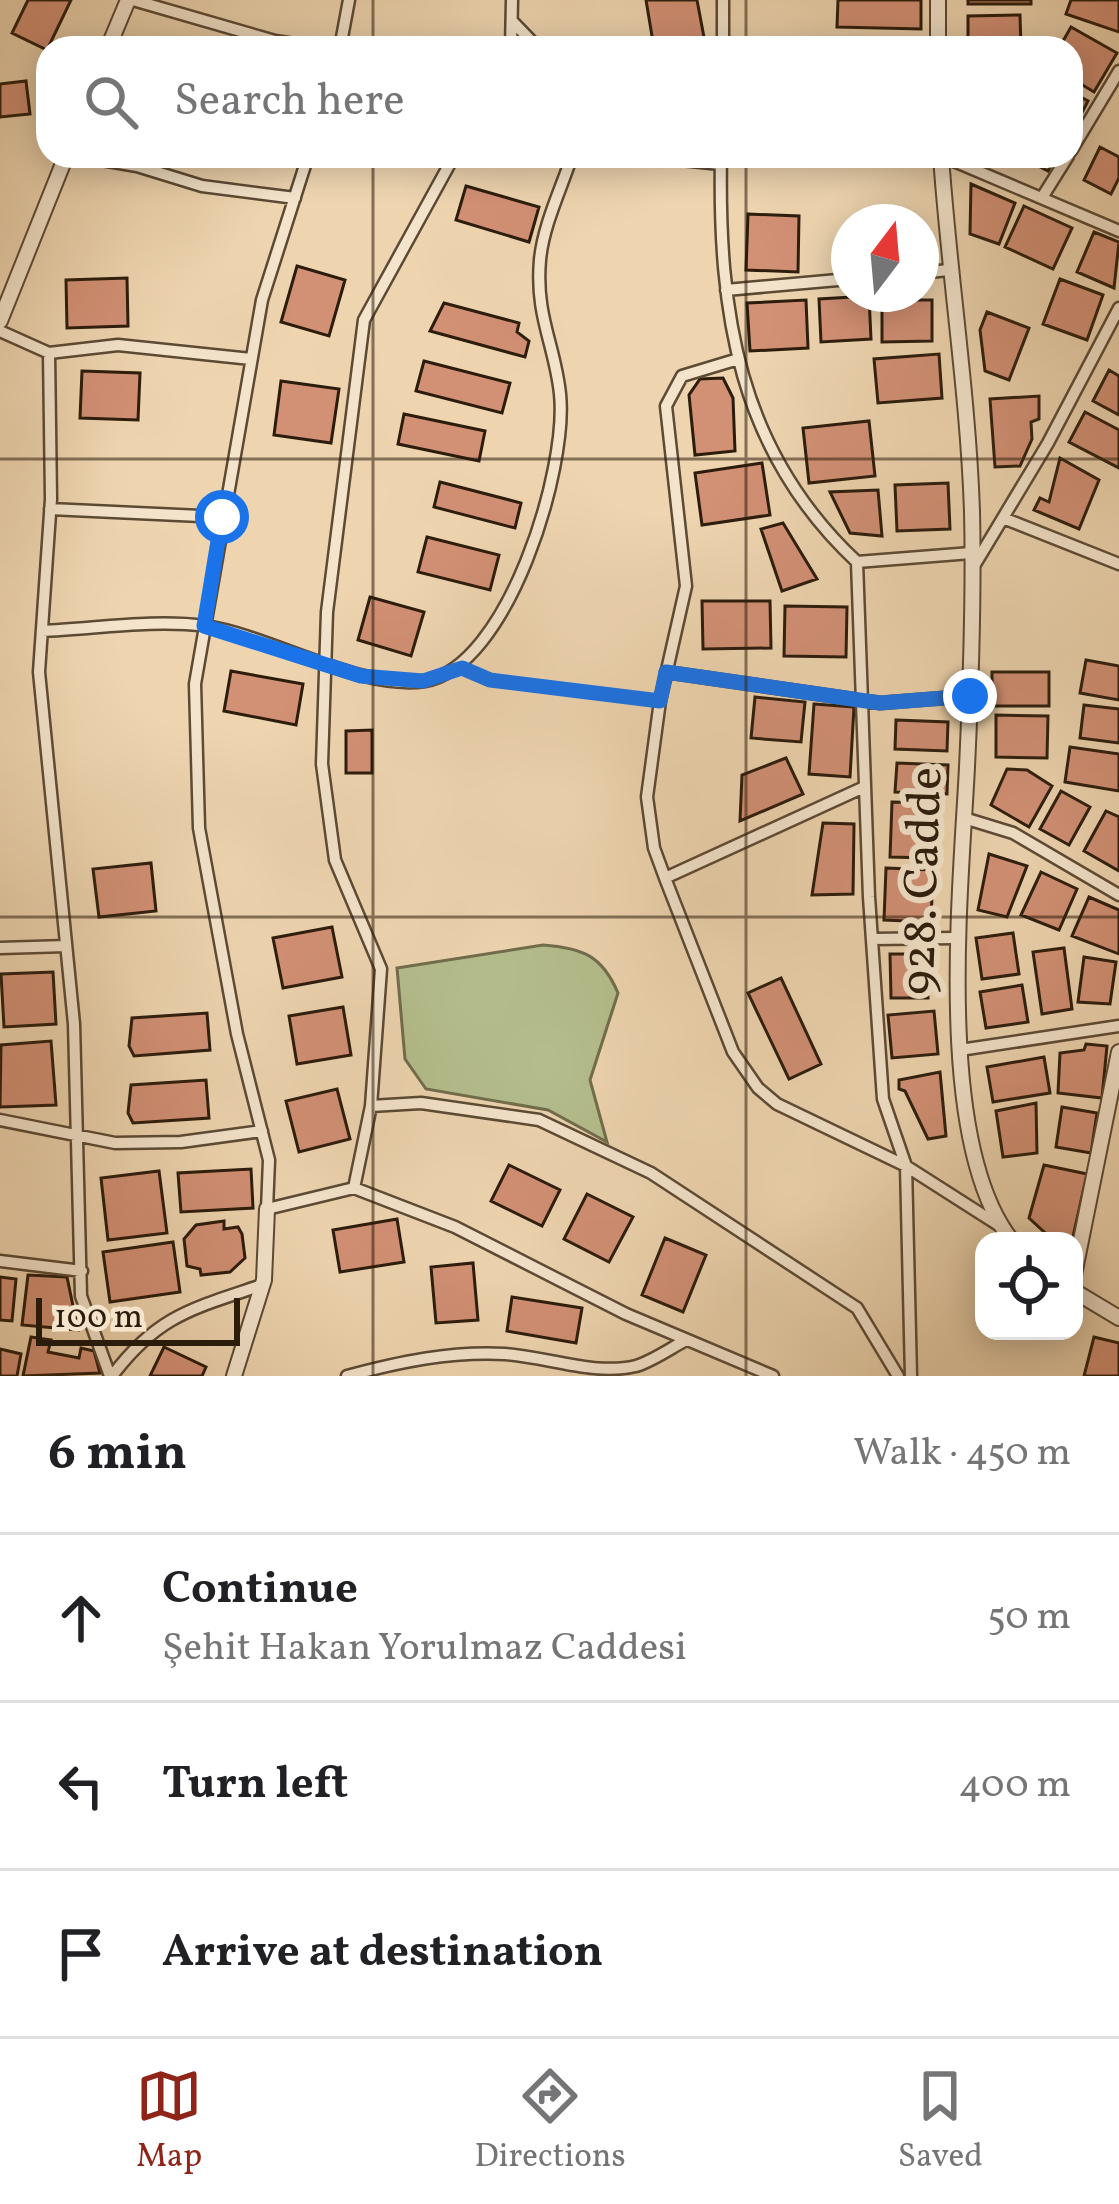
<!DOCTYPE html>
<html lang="en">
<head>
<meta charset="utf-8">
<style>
  :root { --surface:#fff; --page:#f6f6f6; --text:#202124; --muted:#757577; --line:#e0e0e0; --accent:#8f2418 }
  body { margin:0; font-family:Vollkorn,serif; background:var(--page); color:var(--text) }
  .controls { position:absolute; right:36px; bottom:36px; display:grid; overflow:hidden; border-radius:24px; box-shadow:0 6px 30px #0003 }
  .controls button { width:108px; height:108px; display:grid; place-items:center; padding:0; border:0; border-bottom:3px solid var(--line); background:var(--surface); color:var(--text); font:60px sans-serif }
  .compass { position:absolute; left:831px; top:204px; width:108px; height:108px; border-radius:50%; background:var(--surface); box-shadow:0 6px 30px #0003; rotate:16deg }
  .scale { position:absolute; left:36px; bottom:30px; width:204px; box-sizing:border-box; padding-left:12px; border:6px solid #2c1c0c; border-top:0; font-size:33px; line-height:42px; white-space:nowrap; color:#2c1c0c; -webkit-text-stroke:9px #f4e4cc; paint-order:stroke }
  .stop { position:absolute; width:36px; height:36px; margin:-27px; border:9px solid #1a73e8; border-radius:50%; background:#fff }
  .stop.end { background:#1a73e8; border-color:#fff; box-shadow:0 3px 12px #0008 }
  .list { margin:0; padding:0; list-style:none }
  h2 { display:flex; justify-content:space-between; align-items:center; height:156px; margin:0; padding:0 48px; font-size:51px }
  h2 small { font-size:39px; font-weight:400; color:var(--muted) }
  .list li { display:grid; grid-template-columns:78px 1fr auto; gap:36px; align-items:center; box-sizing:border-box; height:168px; padding:0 48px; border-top:3px solid var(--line) }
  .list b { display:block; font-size:45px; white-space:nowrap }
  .list p { margin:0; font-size:39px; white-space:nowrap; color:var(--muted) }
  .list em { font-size:39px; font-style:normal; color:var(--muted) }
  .icon { flex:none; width:66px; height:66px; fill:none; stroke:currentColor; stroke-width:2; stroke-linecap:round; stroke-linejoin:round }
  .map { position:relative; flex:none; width:1119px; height:1376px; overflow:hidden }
  .search { position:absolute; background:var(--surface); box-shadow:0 6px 30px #0003; left:36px; right:36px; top:36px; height:132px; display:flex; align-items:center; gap:30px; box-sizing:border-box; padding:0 42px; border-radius:36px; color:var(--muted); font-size:45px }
  .sheet { height:660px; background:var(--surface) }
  nav { display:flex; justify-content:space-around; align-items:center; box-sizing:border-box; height:168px; border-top:3px solid var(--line); background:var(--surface); font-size:33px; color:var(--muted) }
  nav a { display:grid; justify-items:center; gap:6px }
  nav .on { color:var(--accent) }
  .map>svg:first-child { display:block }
</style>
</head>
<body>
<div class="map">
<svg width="1119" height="1376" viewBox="0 0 1119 1376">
  <rect width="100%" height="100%" fill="#eed5b0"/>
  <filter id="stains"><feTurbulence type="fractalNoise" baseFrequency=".00167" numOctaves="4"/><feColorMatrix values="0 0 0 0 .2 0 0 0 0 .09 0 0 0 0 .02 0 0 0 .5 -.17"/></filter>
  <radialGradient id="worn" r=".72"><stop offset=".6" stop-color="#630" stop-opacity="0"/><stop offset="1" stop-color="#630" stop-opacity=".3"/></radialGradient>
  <path fill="#b5be8d" stroke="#706d4c" stroke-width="3" d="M543 945C582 948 602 955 618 993L590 1080 607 1142 548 1110 426 1089 405 1059 397 968Z"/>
  <path fill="#d29075" stroke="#2c1c0c" stroke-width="3" d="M28 0H71L47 50 12 33Z
    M646 0H697L706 48H654Z
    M838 0H921V29L837 27Z
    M968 0H1031V4H968Z
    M1071 0H1119V32L1066 14Z
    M1020 15 1021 48H968V16Z
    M1071 27 1117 53 1094 92 1071 78V48H1059Z
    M26 81 30 114 0 117V84Z
    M1071 92 1088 101 1073 130 1071 129Z
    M1100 147 1119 157V178L1111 194 1084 180Z
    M1019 156H1056L1048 171Z
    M971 184 1015 203 999 244 970 234Z
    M466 186 539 207 529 242 456 220Z
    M1024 206 1072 228 1053 269 1005 247Z
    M748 214 799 216 798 272 746 270Z
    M1094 232 1119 242 1114 288 1077 272Z
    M297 266 345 280 329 336 281 322Z
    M127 278 128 326 67 328 66 280Z
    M1060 279 1103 295 1087 340 1043 324Z
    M869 296 871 339 821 342 819 299Z
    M806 300 808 348 750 351 747 303Z
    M882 300H932V341L882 342Z
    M444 303 519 323 517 332 529 341 525 357 430 331Z
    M987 312 1029 328 1009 380 985 371 980 330Z
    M939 354 942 398 878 403 874 359Z
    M424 361 510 383 502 413 416 391Z
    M1109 370 1119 376V415L1093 401Z
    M82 371 140 373 138 420 80 418Z
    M723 378 733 398 735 451 695 455 689 395 700 379Z
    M281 381 339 389 331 443 274 435Z
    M1039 396V419L1031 422 1032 439 1020 466 995 467 990 399Z
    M1085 412 1119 430V468L1069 442Z
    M404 414 485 431 479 461 398 444Z
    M869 421 875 476 809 483 803 428Z
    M1060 458 1099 480 1079 529 1034 510 1040 498 1049 502Z
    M762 463 770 515 702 525 695 473Z
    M440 482 521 503 515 528 434 507Z
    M948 483 950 529 897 531 895 485Z
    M878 490 882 536 850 533 830 492Z
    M783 523 817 579 782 591 761 529Z
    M427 537 499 555 490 590 418 572Z
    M370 597 424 612 411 656 358 640Z
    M702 601H770L771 648 703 649Z
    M785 606 847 607 846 657 784 656Z
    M1086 660 1119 666V700L1080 693Z
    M231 671 303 684 296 725 224 711Z
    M992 672H1049V706H992Z
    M755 697 805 702 801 742 751 738Z
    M814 704 854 707 850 777 809 774Z
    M1084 705 1119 709V743L1080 738Z
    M996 715 1048 716 1047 758 996 757Z
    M896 720 948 722 947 751 895 749Z
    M372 730V773H346V731Z
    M1070 747 1119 754V791L1065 782Z
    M786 758 803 794 740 821 742 775Z
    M897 763 948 765 947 794 895 792Z
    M1007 769 1027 770 1052 786 1029 827 991 805Z
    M1061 791 1090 807 1069 845 1040 829Z
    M892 802 934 803 932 858 890 857Z
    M1106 811 1119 817V871L1084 851Z
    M823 823 854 824 853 894 812 895Z
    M989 854 1027 866 1007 917 978 910Z
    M151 863 156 911 99 917 93 869Z
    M886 868 933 870 931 922 884 920Z
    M1041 872 1077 889 1059 930 1021 915Z
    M1089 897 1119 910V954L1072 936Z
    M332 927 342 977 283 988 273 938Z
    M1013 933 1019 974 982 979 976 938Z
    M1064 948 1072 1009 1042 1014 1033 952Z
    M890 954H928V998H891Z
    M1084 957 1116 962 1110 1004 1078 1002Z
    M53 972 56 1024 4 1027 1 974Z
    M781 978 821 1064 789 1079 748 993Z
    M1022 985 1028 1022 986 1028 980 992Z
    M343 1007 351 1055 297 1064 289 1016Z
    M934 1011 938 1054 892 1058 888 1015Z
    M207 1013 210 1050 134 1056 129 1046 132 1018Z
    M51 1041 56 1105 0 1107 1 1045Z
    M1086 1044 1107 1046 1102 1098 1058 1093 1060 1053 1084 1050Z
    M1044 1057 1050 1093 993 1102 987 1067Z
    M940 1072 946 1136 928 1139 905 1091 899 1089V1080Z
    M206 1080 209 1118 133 1123 128 1113 131 1085Z
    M337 1089 350 1139 299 1152 286 1101Z
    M1036 1103 1037 1153 1003 1157 996 1111Z
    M1062 1107 1097 1113 1091 1153 1056 1147Z
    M509 1165 560 1190 542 1226 491 1201Z
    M1044 1165 1087 1174 1072 1241H1054L1029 1218Z
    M251 1169 253 1208 181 1212 178 1173Z
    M159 1171 167 1233 108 1240 101 1178Z
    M587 1194 633 1217 609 1262 564 1239Z
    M397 1219 404 1262 340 1272 333 1230Z
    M224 1221V1229L238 1227 242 1234 245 1258 230 1272 201 1275 200 1269 187 1266 184 1239 196 1225Z
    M665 1238 706 1255 683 1312 642 1295Z
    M173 1242 180 1292 110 1302 103 1252Z
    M473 1263 478 1320 436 1323 431 1267Z
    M28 1275 67 1277 78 1330 22 1325Z
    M0 1277 16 1279 12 1321 0 1320Z
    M512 1297 582 1308 576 1343 507 1331Z
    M31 1337 51 1340 48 1352 79 1358 81 1348 94 1351 100 1373 23 1376Z
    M1094 1337 1119 1343V1376H1084Z
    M164 1347 206 1367 202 1376H150Z
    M0 1349 21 1354 17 1376H0Z"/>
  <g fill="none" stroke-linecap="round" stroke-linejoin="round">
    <defs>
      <path id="minor" d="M133 0 275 41 320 48
        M513 22 538 48
        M723 46 822 48
        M340 48 349 0
        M511 48 512 0
        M723 48V0
        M1071 151 1119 71
        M78 156 137 166 202 186 295 198
        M308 156 262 300 195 684 199 828 237 1034 269 1160 267 1209 354 1188 371 1106 381 969 335 860 322 764 327 612 364 320 454 156
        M643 156 720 164
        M721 156C718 312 738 451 857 562L869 897 883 1099 906 1166 911 1376
        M942 156 1119 231
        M1043 196 1068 156
        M921 273 948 270
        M726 290 849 279
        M0 331 49 353 51 499 39 672 74 1024 81 1296 110 1376
        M49 353 118 345 251 359
        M735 360 682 376 666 406 686 586 660 701 647 797 654 848 665 878 733 1052 758 1088 777 1104 906 1166 1000 1226
        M50 509 222 517
        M1003 518 1119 564
        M857 562 971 553
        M974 566 1048 443 1119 308
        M42 631C94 629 154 619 205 626 272 636 360 691 425 681 508 667 568 469 560 394 555 345 535 316 540 260 543 226 561 189 572 156
        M666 672 880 703 970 696
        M964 818 1013 833 1119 895
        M665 878 862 788
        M872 939 955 938
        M0 948 66 946
        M960 1050 1119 1026
        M371 1106 421 1103 539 1120 651 1173 857 1308 898 1376
        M0 1120 115 1143 181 1142 262 1131
        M354 1188 455 1227 626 1314 773 1376
        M0 1261 82 1271
        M112 1376C158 1315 192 1309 262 1285
        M347 1376C399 1362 450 1351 505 1354 548 1357 594 1376 636 1366 653 1361 671 1348 686 1340"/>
      <path id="tertiary" d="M938 0V48
        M108 48 128 0
        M941 156C949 274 968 393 972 511 974 596 971 682 967 767 961 888 934 1143 1012 1241
        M0 321 66 156
        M1074 1275 1119 1052
        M1074 1291 1119 1318
        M234 1376 264 1280 267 1209"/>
    </defs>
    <use href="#minor" stroke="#5c4a35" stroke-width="15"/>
    <use href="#tertiary" stroke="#5c4a35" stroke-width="18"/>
    <path stroke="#2c1c0c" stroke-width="3" stroke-dasharray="3 6" stroke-linecap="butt" d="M469 671 490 679 649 699"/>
    <use href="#minor" stroke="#f4e4cc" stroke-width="10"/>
    <use href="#tertiary" stroke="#f4e4cc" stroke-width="14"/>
  </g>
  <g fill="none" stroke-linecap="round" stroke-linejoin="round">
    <path stroke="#1a73e8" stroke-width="15" d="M222 517 204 626 361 676 423 681 462 668 490 680 660 701 666 672 880 703 970 696"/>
  </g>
  <path fill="none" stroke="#2c1c0c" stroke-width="3" stroke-opacity="0.55" d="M373 0V48M746 0V48M373 156V1376M746 156V1376M0 459H1119M0 917H1119"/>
  <g text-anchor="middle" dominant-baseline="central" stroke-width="12" stroke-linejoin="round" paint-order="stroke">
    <g font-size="48" fill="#2c1c0c" stroke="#f4e4cc">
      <text transform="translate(924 881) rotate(-88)">928. Cadde</text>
    </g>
  </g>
  <rect width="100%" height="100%" filter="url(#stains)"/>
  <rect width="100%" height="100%" fill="url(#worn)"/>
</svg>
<div class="controls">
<button><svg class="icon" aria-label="locate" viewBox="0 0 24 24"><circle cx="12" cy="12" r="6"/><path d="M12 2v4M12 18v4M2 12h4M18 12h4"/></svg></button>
</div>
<svg class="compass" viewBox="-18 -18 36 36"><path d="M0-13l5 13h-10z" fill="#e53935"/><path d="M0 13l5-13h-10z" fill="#757577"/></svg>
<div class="scale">100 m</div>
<div class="stop" style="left:222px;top:517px"></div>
<div class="stop end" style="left:970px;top:696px"></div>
<div class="search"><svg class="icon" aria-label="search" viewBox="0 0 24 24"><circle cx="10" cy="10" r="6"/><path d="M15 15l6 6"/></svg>Search here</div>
</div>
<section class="sheet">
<h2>6 min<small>Walk · 450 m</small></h2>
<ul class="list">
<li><svg class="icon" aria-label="ahead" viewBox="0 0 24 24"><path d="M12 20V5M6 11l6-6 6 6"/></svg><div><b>Continue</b><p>Şehit Hakan Yorulmaz Caddesi</p></div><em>50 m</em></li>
<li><svg class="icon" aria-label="left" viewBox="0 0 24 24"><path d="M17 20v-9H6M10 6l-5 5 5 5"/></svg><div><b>Turn left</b></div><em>400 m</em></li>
<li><svg class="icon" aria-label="arrive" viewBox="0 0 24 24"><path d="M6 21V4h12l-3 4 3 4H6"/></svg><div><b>Arrive at destination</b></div></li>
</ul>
</section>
<nav>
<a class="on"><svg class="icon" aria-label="map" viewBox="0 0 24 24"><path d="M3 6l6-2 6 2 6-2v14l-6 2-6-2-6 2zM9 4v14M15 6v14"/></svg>Map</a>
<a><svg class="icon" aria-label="directions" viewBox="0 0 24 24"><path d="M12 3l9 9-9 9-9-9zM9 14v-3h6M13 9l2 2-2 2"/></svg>Directions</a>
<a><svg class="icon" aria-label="saved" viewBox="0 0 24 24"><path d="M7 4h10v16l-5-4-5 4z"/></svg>Saved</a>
</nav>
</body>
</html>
